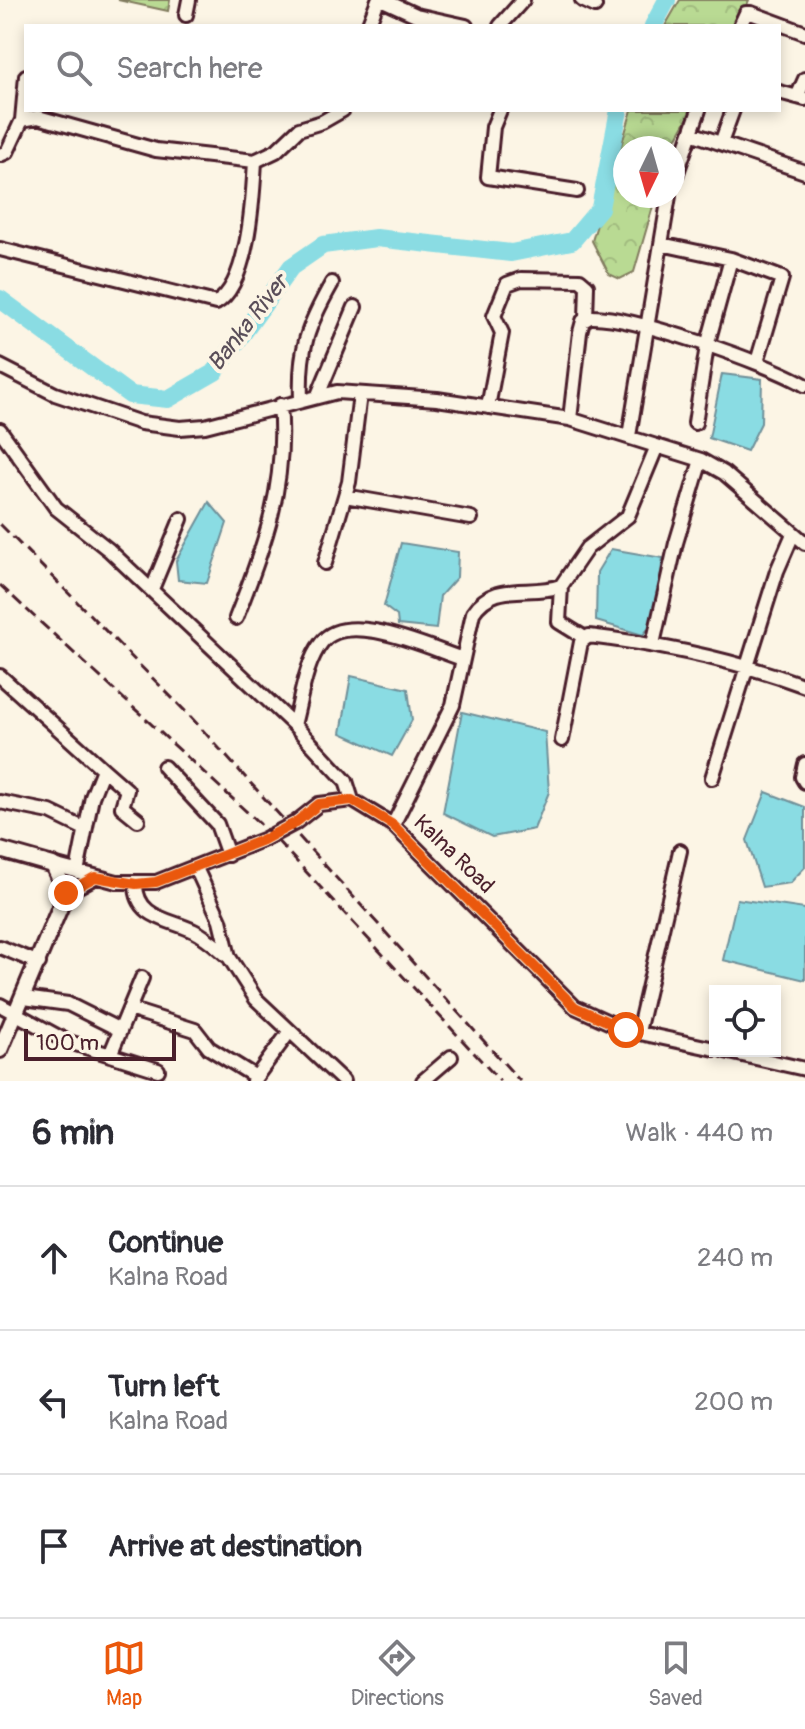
<!DOCTYPE html>
<html lang="en">
<head>
<meta charset="utf-8">
<style>
  :root { --surface:#fff; --page:#f2f2f3; --text:#2b2b33; --muted:#7c7c81; --line:#e1e1e2; --accent:#ea580c }
  body { margin:0; font-family:Pangolin,sans-serif; background:var(--page); color:var(--text) }
  .controls { position:absolute; right:24px; bottom:24px; display:grid; overflow:hidden; border-radius:0px; box-shadow:0 4px 12px #0003 }
  .controls button { width:72px; height:72px; display:grid; place-items:center; padding:0; border:0; border-bottom:2px solid var(--line); background:var(--surface); color:var(--text); font:40px sans-serif }
  .compass { position:absolute; left:613px; top:136px; width:72px; height:72px; border-radius:50%; background:var(--surface); box-shadow:0 4px 12px #0003; rotate:185deg }
  .scale { position:absolute; left:24px; bottom:20px; width:152px; box-sizing:border-box; padding-left:8px; border:4px solid #4a1f2b; border-top:0; font-size:22px; line-height:28px; white-space:nowrap; color:#4a1f2b; -webkit-text-stroke:6px #fcf5e5; paint-order:stroke }
  .stop { position:absolute; width:24px; height:24px; margin:-18px; border:6px solid #ea580c; border-radius:50%; background:#fff }
  .stop.end { background:#ea580c; border-color:#fff; box-shadow:0 2px 8px #0008 }
  .list { margin:0; padding:0; list-style:none }
  h2 { display:flex; justify-content:space-between; align-items:center; height:104px; margin:0; padding:0 32px; font-size:34px }
  h2 small { font-size:26px; font-weight:400; color:var(--muted) }
  .list li { display:grid; grid-template-columns:52px 1fr auto; gap:24px; align-items:center; box-sizing:border-box; height:144px; padding:0 32px; border-top:2px solid var(--line) }
  .list b { display:block; font-size:30px; white-space:nowrap }
  .list p { margin:0; font-size:26px; white-space:nowrap; color:var(--muted) }
  .list em { font-size:26px; font-style:normal; color:var(--muted) }
  .icon { flex:none; width:44px; height:44px; fill:none; stroke:currentColor; stroke-width:2; stroke-linecap:round; stroke-linejoin:round }
  .map { position:relative; flex:none; width:805px; height:1081px; overflow:hidden }
  .search { position:absolute; background:var(--surface); box-shadow:0 4px 12px #0003; left:24px; right:24px; top:24px; height:88px; display:flex; align-items:center; gap:20px; box-sizing:border-box; padding:0 28px; border-radius:0px; color:var(--muted); font-size:30px }
  .sheet { height:536px; background:var(--surface) }
  nav { display:flex; justify-content:space-around; align-items:center; box-sizing:border-box; height:112px; border-top:2px solid var(--line); background:var(--surface); font-size:22px; color:var(--muted) }
  nav a { display:grid; justify-items:center; gap:4px }
  nav .on { color:var(--accent) }
  .map>svg:first-child { display:block }
</style>
</head>
<body>
<div class="map">
<svg width="805" height="1081" viewBox="0 0 805 1081">
  <defs>
    <pattern id="forest-crowns" width="20" height="18" patternUnits="userSpaceOnUse" patternTransform="scale(2)"><rect width="20" height="18" fill="#b9da93"/><path d="M2 6a3 3 0 1 1 6 0M12 15a3 3 0 1 1 6 0" fill="none" stroke="#a1bb7f"/></pattern>
  </defs>
  <rect width="100%" height="100%" fill="#fcf5e5"/>
  <filter id="ink" filterUnits="userSpaceOnUse"><feTurbulence type="fractalNoise" baseFrequency=".0125" numOctaves="2"/><feDisplacementMap in="SourceGraphic" scale="16" xChannelSelector="R" yChannelSelector="G"/><feConvolveMatrix kernelMatrix="1 2 1 2 8 2 1 2 1" color-interpolation-filters="sRGB"/></filter>
  <g filter="url(#ink)">
    <path fill="url(#forest-crowns)" stroke="#827c5f" stroke-width="2" d="M118 0H170L168 11Z
      M680 0H749L738 26H665Z
      M632 110H692L671 148H625V196H656L634 272 620 279 609 274 592 241Z"/>
    <path fill="#8adce3" stroke="#709099" stroke-width="2" d="M722 374 762 379 761 423 747 451 709 438Z
      M209 502 227 523 207 583 178 580 176 561Z
      M401 543 458 552 457 577 440 596 436 629 398 625 397 616 384 606Z
      M611 549 663 558 654 621 643 635 596 621 597 572Z
      M351 676 408 689 412 720 392 756 341 733Z
      M462 712 545 732 549 792 534 829 492 837 443 813Z
      M766 792 805 807V867L790 883 762 887 747 840Z
      M737 899 805 909V980L723 960Z"/>
    <g fill="none" stroke-linecap="round" stroke-linejoin="round">
      <path stroke="#8adce3" stroke-width="18" d="M653 26 667 0
        M0 299 130 395 168 399 215 372 291 267 323 245 376 238 511 253 572 241 600 208 619 110"/>
      <defs>
        <path id="minor" d="M383 0 416 15 466 26
          M582 0 595 6
          M186 15 189 0
          M368 26 378 0
          M500 26 523 0
          M740 26 746 13H751L805 33
          M779 92 805 99
          M797 97 805 79
          M500 110 493 127 488 177 577 191
          M22 120 26 76
          M691 133 805 172
          M721 143 733 110
          M0 155 7 152 22 120 38 117 156 150 255 161 276 151 299 129 322 122 343 110
          M673 184 699 110
          M661 244 731 259 782 278 757 362
          M0 249 216 303C249 285 253 196 255 161
          M0 366 55 394 141 423 180 428 205 426 337 392 437 399 570 419 701 460 724 473 805 543
          M318 395 355 307
          M301 399C299 349 307 327 332 283
          M488 407 502 333 494 316 507 284 521 279 580 280 587 286 586 318
          M570 419 580 332 583 321 590 317C631 315 768 363 805 385
          M695 423 707 346 731 259
          M0 430 56 508 109 550 294 725 346 781 352 800
          M629 436 669 196
          M345 496 471 518
          M325 563 349 482 360 394
          M561 586 559 622 585 638
          M152 589 181 519
          M236 618C265 545 287 485 280 405
          M653 644 676 543 701 460
          M0 676 103 769 92 797 77 872
          M294 725C301 700 305 663 322 642 348 609 431 649 463 659
          M562 740 581 642 589 636C663 645 735 660 805 686
          M805 764 802 777 805 782
          M164 767 217 824 228 855
          M103 769 127 790 122 807 138 820
          M712 778 777 571 793 534
          M0 802 50 812 85 829
          M393 825 453 705 473 613C494 580 529 597 561 586L587 548 628 516 657 446
          M53 865 117 882H156L265 839 295 823 319 804 352 800 393 825 575 1007 626 1030 715 1049
          M196 868 220 920 229 957 256 999 343 1081
          M136 884C136 918 169 919 194 931 207 937 218 948 229 957
          M66 893 95 877
          M0 947 39 963
          M24 998 68 1004 120 1030
          M0 1005 66 1041 158 1070
          M129 1009 195 1030 209 1048 256 1077
          M638 1032 680 851
          M725 1051 805 1069
          M110 1055 142 978
          M253 1081 290 1031
          M423 1081 451 1057"/>
        <path id="major" d="M0 850 53 865 66 893 0 1050"/>
      </defs>
      <use href="#minor" stroke="#4a1f2b" stroke-width="18"/>
      <use href="#major" stroke="#4a1f2b" stroke-width="20"/>
      <use href="#minor" stroke="#fcf5e5" stroke-width="12"/>
      <use href="#major" stroke="#fcf5e5" stroke-width="14"/>
      <path stroke="#4a1f2b" stroke-width="3" stroke-dasharray="12 6" stroke-linecap="butt" d="M0 524 189 715 520 1081
        M0 585 272 835 500 1081"/>
    </g>
  </g>
  <g fill="none" stroke-linecap="round" stroke-linejoin="round" filter="url(#ink)">
    <path stroke="#ea580c" stroke-width="10" d="M66 893 95 877 136 884 156 882 265 839 295 823 319 804 352 800 393 825 575 1007 626 1030"/>
  </g>
  <g text-anchor="middle" dominant-baseline="central" stroke-width="8" stroke-linejoin="round" paint-order="stroke">
    <g font-size="22" fill="#4a1f2b" stroke="#fcf5e5">
      <text transform="translate(454 854) rotate(44)">Kalna Road</text>
    </g>
    <g font-size="24" font-style="italic" fill="#5a4e59" stroke="#fcf5e5">
      <text transform="translate(248 323) rotate(-52)">Banka River</text>
    </g>
  </g>
</svg>
<div class="controls">
<button><svg class="icon" aria-label="locate" viewBox="0 0 24 24"><circle cx="12" cy="12" r="6"/><path d="M12 2v4M12 18v4M2 12h4M18 12h4"/></svg></button>
</div>
<svg class="compass" viewBox="-18 -18 36 36"><path d="M0-13l5 13h-10z" fill="#e53935"/><path d="M0 13l5-13h-10z" fill="#7c7c81"/></svg>
<div class="scale">100 m</div>
<div class="stop" style="left:626px;top:1030px"></div>
<div class="stop end" style="left:66px;top:893px"></div>
<div class="search"><svg class="icon" aria-label="search" viewBox="0 0 24 24"><circle cx="10" cy="10" r="6"/><path d="M15 15l6 6"/></svg>Search here</div>
</div>
<section class="sheet">
<h2>6 min<small>Walk · 440 m</small></h2>
<ul class="list">
<li><svg class="icon" aria-label="ahead" viewBox="0 0 24 24"><path d="M12 20V5M6 11l6-6 6 6"/></svg><div><b>Continue</b><p>Kalna Road</p></div><em>240 m</em></li>
<li><svg class="icon" aria-label="left" viewBox="0 0 24 24"><path d="M17 20v-9H6M10 6l-5 5 5 5"/></svg><div><b>Turn left</b><p>Kalna Road</p></div><em>200 m</em></li>
<li><svg class="icon" aria-label="arrive" viewBox="0 0 24 24"><path d="M6 21V4h12l-3 4 3 4H6"/></svg><div><b>Arrive at destination</b></div></li>
</ul>
</section>
<nav>
<a class="on"><svg class="icon" aria-label="map" viewBox="0 0 24 24"><path d="M3 6l6-2 6 2 6-2v14l-6 2-6-2-6 2zM9 4v14M15 6v14"/></svg>Map</a>
<a><svg class="icon" aria-label="directions" viewBox="0 0 24 24"><path d="M12 3l9 9-9 9-9-9zM9 14v-3h6M13 9l2 2-2 2"/></svg>Directions</a>
<a><svg class="icon" aria-label="saved" viewBox="0 0 24 24"><path d="M7 4h10v16l-5-4-5 4z"/></svg>Saved</a>
</nav>
</body>
</html>
